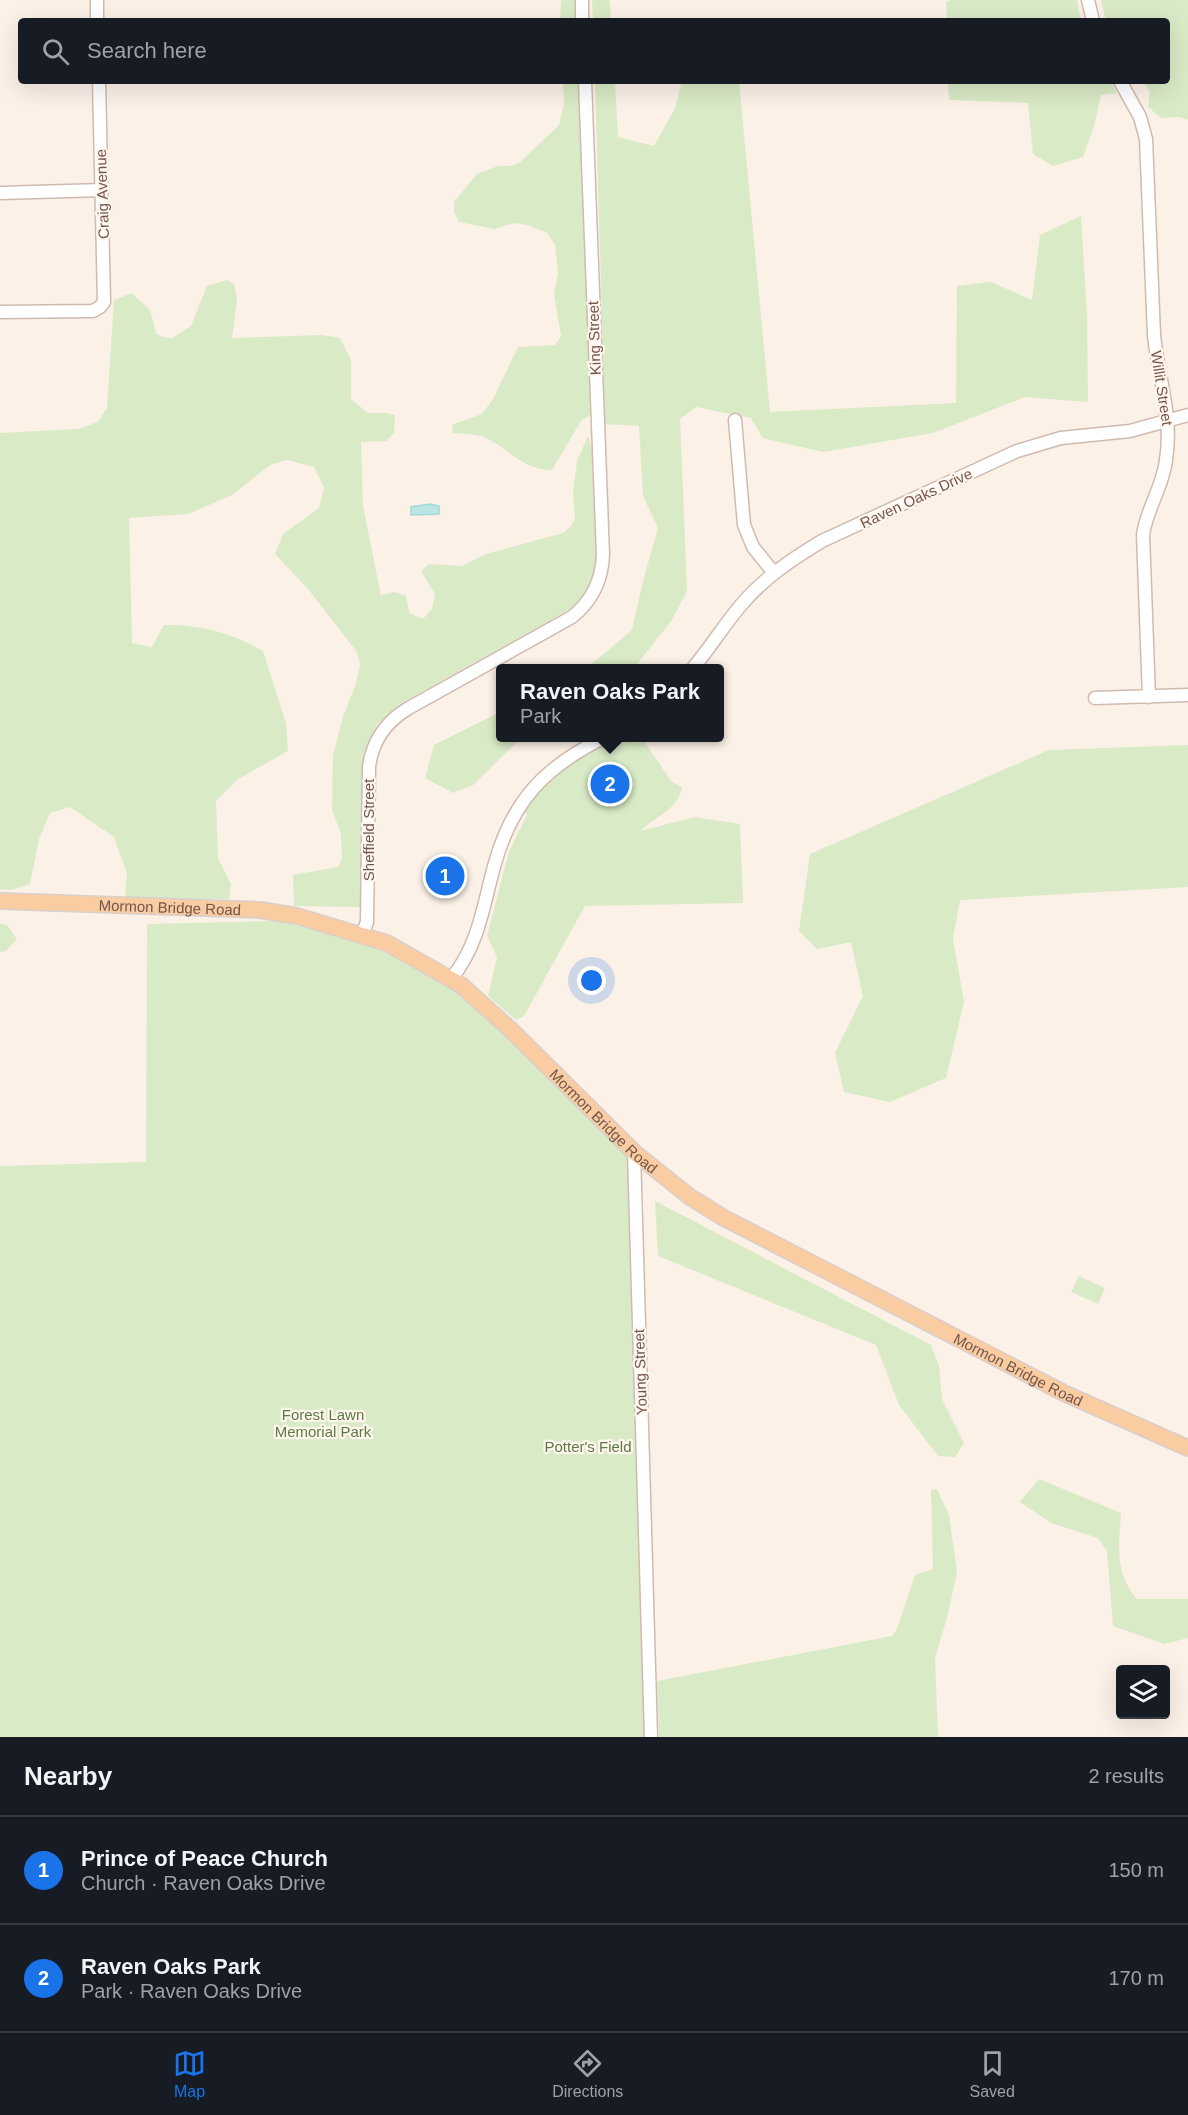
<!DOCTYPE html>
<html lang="en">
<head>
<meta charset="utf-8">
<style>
  :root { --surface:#171b24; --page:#20242c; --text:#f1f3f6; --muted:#9ea1a6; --line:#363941; --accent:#1a73e8 }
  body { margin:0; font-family:Helvetica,sans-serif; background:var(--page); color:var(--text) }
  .controls { position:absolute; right:18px; bottom:18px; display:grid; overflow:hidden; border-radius:6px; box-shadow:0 6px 24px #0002 }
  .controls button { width:54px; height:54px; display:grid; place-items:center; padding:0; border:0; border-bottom:2px solid var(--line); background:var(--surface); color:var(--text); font:30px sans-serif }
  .you { position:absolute; left:592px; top:981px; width:21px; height:21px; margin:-15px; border:4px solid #fff; border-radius:50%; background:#1a73e8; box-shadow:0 0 0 9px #1a73e833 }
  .badge { display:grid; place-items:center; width:39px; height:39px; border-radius:50%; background:var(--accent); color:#fff; font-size:20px; font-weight:700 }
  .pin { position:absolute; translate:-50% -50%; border:3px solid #fff; box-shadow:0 2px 6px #0006 }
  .popup { position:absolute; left:496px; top:664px; width:228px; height:78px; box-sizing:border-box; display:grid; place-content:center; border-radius:6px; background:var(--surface); filter:drop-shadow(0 2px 4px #0005); font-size:20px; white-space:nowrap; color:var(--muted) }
  .popup b { font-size:22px; color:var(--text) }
  .popup::after { content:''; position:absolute; left:50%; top:100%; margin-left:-12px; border:12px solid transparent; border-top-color:var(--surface) }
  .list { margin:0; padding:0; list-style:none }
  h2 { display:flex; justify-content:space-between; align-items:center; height:78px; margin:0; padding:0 24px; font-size:26px }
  h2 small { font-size:20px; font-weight:400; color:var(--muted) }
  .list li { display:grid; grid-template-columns:39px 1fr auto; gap:18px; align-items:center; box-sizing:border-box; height:108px; padding:0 24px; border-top:2px solid var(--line) }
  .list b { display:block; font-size:22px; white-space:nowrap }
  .list p { margin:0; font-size:20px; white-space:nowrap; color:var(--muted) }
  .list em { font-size:20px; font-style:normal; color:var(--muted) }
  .icon { flex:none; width:33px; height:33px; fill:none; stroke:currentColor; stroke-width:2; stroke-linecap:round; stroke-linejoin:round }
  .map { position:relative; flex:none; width:1188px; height:1737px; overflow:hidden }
  .search { position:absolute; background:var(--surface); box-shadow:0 6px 24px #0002; left:18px; right:18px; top:18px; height:66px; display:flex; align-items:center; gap:15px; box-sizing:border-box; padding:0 21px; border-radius:6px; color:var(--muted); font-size:22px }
  .sheet { height:294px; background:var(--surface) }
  nav { display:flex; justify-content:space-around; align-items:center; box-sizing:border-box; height:84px; border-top:2px solid var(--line); background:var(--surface); font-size:16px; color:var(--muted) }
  nav a { display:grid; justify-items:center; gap:3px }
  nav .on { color:var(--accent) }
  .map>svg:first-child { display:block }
</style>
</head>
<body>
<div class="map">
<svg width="1188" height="1737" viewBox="0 0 1188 1737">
  <rect width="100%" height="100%" fill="#fcf1e7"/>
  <path fill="#d9eac6" d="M561 0H578V21H560Z
    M592 0H610L611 21H593Z
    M950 0H1077L1081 21H947L946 2Z
    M1101 0H1188V120L1180 117 1161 118 1148 107 1150 92 1144 81H1167V21H1106Z
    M563 81H580L592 414 581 421 552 470C521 470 506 445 481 436 473 434 462 434 453 433L452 425 482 414 493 399 518 347 555 345 561 336 554 294 558 273 555 245 547 233 528 225 514 223 495 229 459 222 454 212V202L477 174 498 166H511L520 162 559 125 564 103Z
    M595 81H615L618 137 654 146 675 108 682 81H739L770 412 956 403 957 286 991 282 1032 300 1040 235 1081 216 1087 316 1088 402 1025 397 933 433 823 452 763 438 751 418 696 407 680 419 687 591 672 620 634 668H587L632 630 643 581 658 528 643 496 639 426 605 424Z
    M948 81H1111L1117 93 1101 95 1094 126 1083 157 1053 166 1033 154 1028 103 949 100Z
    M227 280 234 284 237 300 232 338 323 335 340 338 351 360V399L368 413H386L395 415 394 433 386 441 361 442 363 506 381 596 393 592 406 595 409 613 423 619 432 609 435 594 421 571 429 564 462 566 486 554 563 533 571 526 575 517 573 493 577 461 588 436 592 449 596 565 589 591 574 607 400 704 377 724 363 754 361 907 294 906 293 875 338 867 342 859 341 834 332 810 333 755 343 717 356 683 360 665 357 652 308 589 275 554 283 534 319 508 324 488 314 467 287 460 270 465 232 495 188 514 129 518 132 643 152 647 164 625C202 624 231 633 263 651L286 723 288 751 238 779 216 801 218 858 231 884 229 899H125L127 873 114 837 70 807 50 813 39 839 30 884 11 890 0 889V433L78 429 98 422 107 408 114 300 132 293 150 310 156 333 162 337 172 338 191 326 207 286Z
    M500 712V738H521L473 785 453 793 425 778 434 745Z
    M616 738H642L671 781 682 787C678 810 656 816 640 831L695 817 740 824 743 903 585 906 524 1016 516 1020 488 996 497 957 487 936 509 851 527 815 523 809 558 770 580 754Z
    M1188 745V887L960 900 953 939 964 1002 946 1078 890 1102 844 1092 835 1053 863 996 851 942 817 949 799 931 810 854 1049 750Z
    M273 921 332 932 350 938 411 962 473 1001 630 1156 647 1737H0V1166L146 1162 147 924Z
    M0 923 8 926 17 939 6 951 0 952Z
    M655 1201 931 1345 939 1366 942 1399 964 1443 955 1457 938 1456 899 1405 876 1345 658 1256Z
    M1079 1276 1105 1288 1098 1304 1071 1292Z
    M1039 1479 1121 1513C1119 1547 1114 1572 1137 1599H1188V1638L1164 1644 1113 1626 1107 1551 1098 1538 1051 1523 1020 1502Z
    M937 1489 949 1515 957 1572 948 1614 935 1658 938 1737H659L657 1681 892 1636 897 1629 915 1575 933 1569 931 1490Z"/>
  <path fill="#bce6e6" stroke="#a2d7d8" stroke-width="1.5" d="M430 504 439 506V514L411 515V507Z"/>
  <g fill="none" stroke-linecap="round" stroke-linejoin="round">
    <defs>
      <path id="minor" d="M97 0V21
        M582 0V21
        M1088 0 1093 21
        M1120 81 1140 117 1146 139 1154 335C1158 378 1173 415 1166 460 1163 487 1146 510 1143 535L1149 697
        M0 193 102 190
        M0 312 93 311 100 307 104 302 99 81
        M735 420 744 525 753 547 774 573
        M693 668C710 648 724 625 741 605 764 578 792 559 822 541L1017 451 1061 438 1130 431 1188 415
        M1095 698 1188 695
        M362 935 367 922 369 767C372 742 386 722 407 709L572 617C592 601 602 580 603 555L585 81
        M452 978C480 942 483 905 495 863 513 800 545 767 603 738
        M634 1152 651 1737"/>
      <g id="major">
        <path id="s1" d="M0 901 260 910 297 916 387 943 461 985 511 1030 635 1153 690 1197 724 1218 1066 1394 1188 1448"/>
      </g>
    </defs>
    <use href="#minor" stroke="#d0bab0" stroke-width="15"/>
    <use href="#major" stroke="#d9cfcd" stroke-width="18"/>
    <use href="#minor" stroke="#fff" stroke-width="12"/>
    <use href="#major" stroke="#f9cca1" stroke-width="15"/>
  </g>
  <g text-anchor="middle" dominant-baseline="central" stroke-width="4.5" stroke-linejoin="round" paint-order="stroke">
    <g font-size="15" fill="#76554c" stroke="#fff6ee">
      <text transform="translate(102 194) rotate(-92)">Craig Avenue</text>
      <text transform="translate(594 338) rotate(-92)">King Street</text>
      <text transform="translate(1162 388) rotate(81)">Willit Street</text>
      <text transform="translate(916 498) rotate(-25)">Raven Oaks Drive</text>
      <text transform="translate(368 830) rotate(-90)">Sheffield Street</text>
      <text stroke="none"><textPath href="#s1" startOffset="170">Mormon Bridge Road</textPath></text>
      <text stroke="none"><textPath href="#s1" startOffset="674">Mormon Bridge Road</textPath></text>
      <text stroke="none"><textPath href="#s1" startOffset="1160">Mormon Bridge Road</textPath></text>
      <text transform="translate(640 1372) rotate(-92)">Young Street</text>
    </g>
    <g font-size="15" fill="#5c7b43" stroke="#fff6ee">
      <text x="323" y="1414">Forest Lawn<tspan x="323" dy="17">Memorial Park</tspan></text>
      <text x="588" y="1446">Potter's Field</text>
    </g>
  </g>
</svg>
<div class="controls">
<button><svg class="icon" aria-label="layers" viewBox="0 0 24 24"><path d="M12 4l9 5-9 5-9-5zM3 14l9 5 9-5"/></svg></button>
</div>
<div class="you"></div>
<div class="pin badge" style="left:445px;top:876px">1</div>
<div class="pin badge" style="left:610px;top:784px">2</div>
<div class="popup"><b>Raven Oaks Park</b>Park</div>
<div class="search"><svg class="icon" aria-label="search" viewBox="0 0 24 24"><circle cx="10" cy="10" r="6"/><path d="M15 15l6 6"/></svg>Search here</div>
</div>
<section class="sheet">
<h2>Nearby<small>2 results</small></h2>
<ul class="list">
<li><span class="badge">1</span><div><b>Prince of Peace Church</b><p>Church · Raven Oaks Drive</p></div><em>150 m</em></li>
<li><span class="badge">2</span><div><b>Raven Oaks Park</b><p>Park · Raven Oaks Drive</p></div><em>170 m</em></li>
</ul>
</section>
<nav>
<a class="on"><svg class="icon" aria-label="map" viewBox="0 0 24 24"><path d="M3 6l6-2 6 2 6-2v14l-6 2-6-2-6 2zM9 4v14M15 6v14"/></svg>Map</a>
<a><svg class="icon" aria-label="directions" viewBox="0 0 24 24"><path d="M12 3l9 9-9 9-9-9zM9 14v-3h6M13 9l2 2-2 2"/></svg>Directions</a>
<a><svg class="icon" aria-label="saved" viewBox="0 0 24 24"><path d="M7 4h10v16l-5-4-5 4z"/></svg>Saved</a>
</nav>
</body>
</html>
